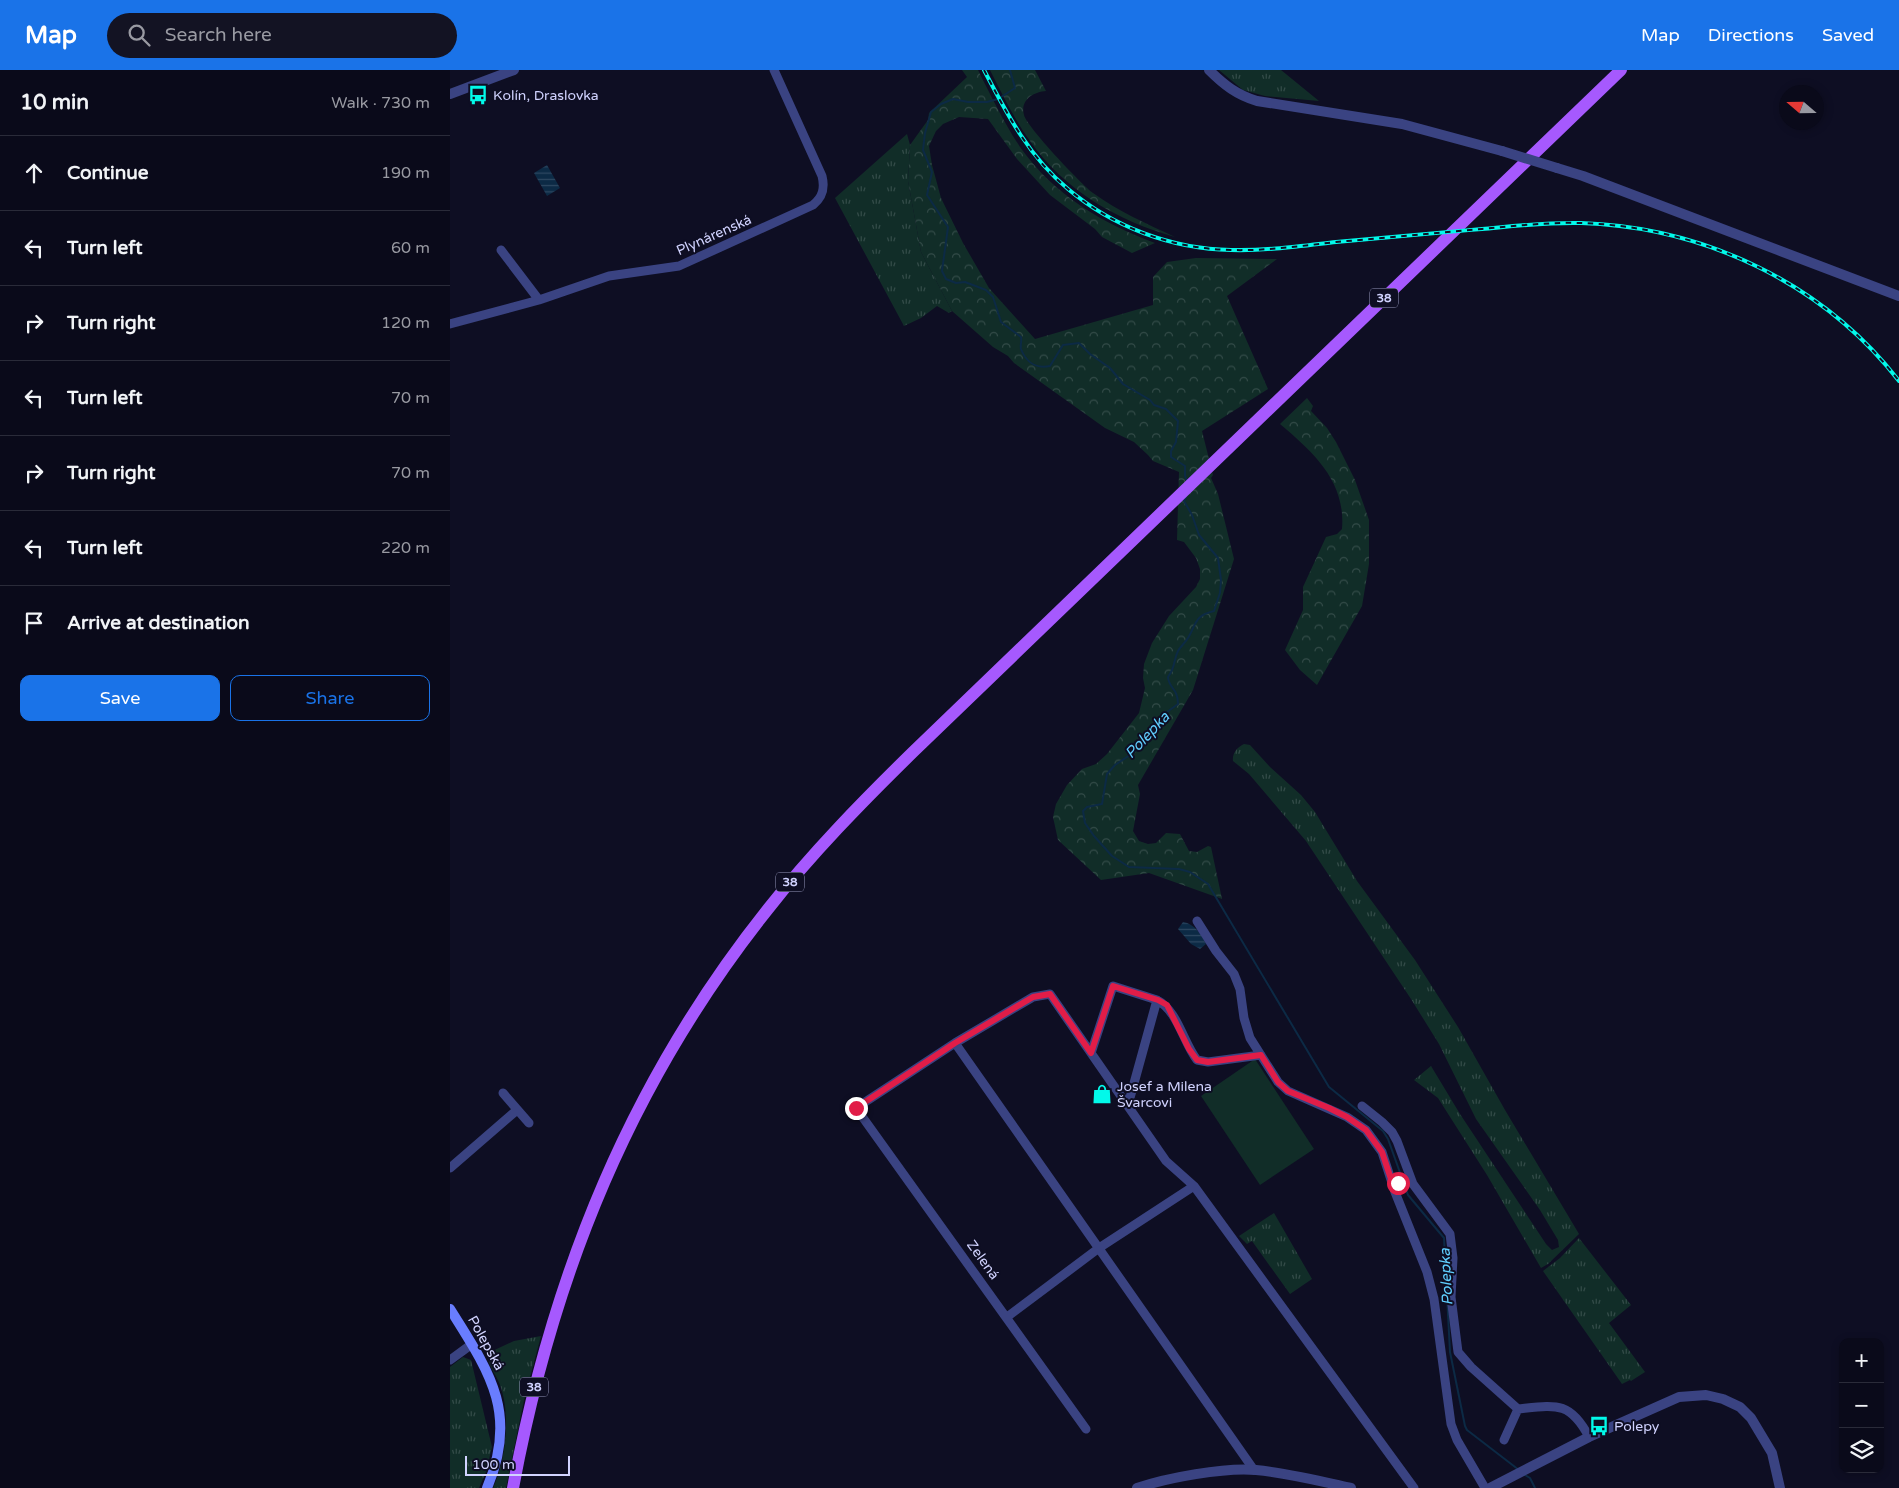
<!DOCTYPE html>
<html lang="en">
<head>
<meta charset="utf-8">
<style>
  :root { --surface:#0a0a1a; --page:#131323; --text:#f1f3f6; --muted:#999aa2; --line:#2a2b39; --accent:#1a73e8 }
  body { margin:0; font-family:"Varela Round",sans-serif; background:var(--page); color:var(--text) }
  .controls { position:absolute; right:15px; bottom:15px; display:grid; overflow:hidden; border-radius:10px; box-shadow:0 2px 8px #0003 }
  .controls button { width:45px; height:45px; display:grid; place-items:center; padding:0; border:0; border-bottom:1px solid var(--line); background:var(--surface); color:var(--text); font:25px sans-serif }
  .compass { position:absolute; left:1329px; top:15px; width:45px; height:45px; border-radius:50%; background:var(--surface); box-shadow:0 2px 8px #0003; rotate:290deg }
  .scale { position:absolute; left:15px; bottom:12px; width:105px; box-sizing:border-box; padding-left:5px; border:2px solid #d1d3ff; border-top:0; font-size:14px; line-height:18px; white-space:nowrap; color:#d1d3ff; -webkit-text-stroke:4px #0e0e23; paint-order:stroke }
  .stop { position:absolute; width:15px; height:15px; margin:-11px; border:4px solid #e11d48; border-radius:50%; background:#fff }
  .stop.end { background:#e11d48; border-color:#fff; box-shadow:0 1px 5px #0008 }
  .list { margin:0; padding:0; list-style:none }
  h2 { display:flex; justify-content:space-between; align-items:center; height:65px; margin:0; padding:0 20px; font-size:21px }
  h2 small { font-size:16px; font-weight:400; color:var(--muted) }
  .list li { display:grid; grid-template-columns:32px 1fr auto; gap:15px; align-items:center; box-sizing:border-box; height:75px; padding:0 20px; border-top:1px solid var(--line) }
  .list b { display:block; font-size:19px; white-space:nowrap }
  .list em { font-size:16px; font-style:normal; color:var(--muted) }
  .actions { display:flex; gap:10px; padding:15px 20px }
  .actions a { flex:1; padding:11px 0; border:1px solid var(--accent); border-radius:10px; text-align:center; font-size:18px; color:var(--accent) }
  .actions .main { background:var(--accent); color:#fff }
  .icon { flex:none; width:28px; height:28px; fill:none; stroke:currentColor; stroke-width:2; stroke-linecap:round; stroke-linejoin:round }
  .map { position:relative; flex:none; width:1449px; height:1418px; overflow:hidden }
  header { display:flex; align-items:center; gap:30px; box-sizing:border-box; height:70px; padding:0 25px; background:var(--accent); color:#fff }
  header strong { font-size:24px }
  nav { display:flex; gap:28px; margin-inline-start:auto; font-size:18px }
  .search { width:350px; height:45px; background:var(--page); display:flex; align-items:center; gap:12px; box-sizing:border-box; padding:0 18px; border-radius:28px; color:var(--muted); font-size:19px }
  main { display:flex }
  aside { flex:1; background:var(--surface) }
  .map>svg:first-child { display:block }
</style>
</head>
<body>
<header>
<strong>Map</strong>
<div class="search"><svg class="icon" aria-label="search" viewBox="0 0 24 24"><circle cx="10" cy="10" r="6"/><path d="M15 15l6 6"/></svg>Search here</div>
<nav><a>Map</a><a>Directions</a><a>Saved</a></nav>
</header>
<main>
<aside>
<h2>10 min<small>Walk · 730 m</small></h2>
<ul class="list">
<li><svg class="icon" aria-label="ahead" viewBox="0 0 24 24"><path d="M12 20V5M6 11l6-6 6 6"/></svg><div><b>Continue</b></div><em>190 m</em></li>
<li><svg class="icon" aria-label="left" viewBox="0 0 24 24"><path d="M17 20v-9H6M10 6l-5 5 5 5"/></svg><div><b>Turn left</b></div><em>60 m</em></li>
<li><svg class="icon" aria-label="right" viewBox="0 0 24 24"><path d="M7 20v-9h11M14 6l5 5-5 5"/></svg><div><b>Turn right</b></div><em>120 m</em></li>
<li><svg class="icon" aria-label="left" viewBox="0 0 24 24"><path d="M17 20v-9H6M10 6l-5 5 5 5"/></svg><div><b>Turn left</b></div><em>70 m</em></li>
<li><svg class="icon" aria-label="right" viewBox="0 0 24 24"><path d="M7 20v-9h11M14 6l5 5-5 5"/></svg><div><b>Turn right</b></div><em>70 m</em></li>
<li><svg class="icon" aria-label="left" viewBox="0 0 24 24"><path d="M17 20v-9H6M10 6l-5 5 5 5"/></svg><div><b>Turn left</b></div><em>220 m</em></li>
<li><svg class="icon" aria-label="arrive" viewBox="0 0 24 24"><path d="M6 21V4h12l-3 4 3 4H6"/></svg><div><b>Arrive at destination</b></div></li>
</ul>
<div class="actions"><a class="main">Save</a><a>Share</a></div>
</aside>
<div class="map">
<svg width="1449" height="1418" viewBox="0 0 1449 1418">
  <defs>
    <pattern id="grass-tufts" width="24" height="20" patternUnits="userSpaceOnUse" patternTransform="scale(1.25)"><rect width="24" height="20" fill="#112d28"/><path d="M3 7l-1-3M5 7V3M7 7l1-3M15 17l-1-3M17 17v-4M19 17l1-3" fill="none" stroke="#334b48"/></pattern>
    <pattern id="forest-crowns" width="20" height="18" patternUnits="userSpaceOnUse" patternTransform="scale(1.25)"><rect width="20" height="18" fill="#112d28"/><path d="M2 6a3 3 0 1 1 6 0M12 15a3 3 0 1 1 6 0" fill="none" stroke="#334b48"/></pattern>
    <pattern id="water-rules" width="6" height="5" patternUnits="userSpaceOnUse" patternTransform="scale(1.25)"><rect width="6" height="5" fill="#0c2a45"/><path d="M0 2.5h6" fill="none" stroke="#2e4861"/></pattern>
  </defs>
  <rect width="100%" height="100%" fill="#0e0e23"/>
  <path fill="url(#grass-tufts)" d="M769 0H831L869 31 815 26 793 20Z
    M457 64 460 75 458 111 471 182 502 241 499 243 487 236 471 248 454 256 385 128Z
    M794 674 800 675 820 697 851 725 865 742 907 811 965 890 1008 957 1055 1040 1129 1164 1098 1194 1091 1198 1037 1105 988 1028 964 1010 981 996 1010 1044 1096 1174 1102 1180 1109 1177 1108 1170 1090 1140 1026 1049 989 974 961 929 856 771 799 704 783 691C782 684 787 677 794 674Z
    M824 1143 862 1209 840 1224 802 1171 797 1174 789 1166Z
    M1129 1168 1181 1235 1159 1253 1195 1302 1181 1311 1180 1310 1172 1314 1093 1201 1110 1188Z
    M91 1266 74 1330 56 1418H43C56 1390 61 1344 50 1315 46 1304 37 1295 38 1283L64 1271Z
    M13 1287 21 1290 42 1377 36 1402 29 1418H0V1297Z"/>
  <path fill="url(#forest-crowns)" d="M512 0H528C541 26 554 53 570 77 603 124 653 154 705 173L682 183 652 167 645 159 600 125 567 89 538 49 509 47 493 54 486 61 479 76 482 95 491 128 513 173 539 218 585 269 703 235V207L717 192 746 188 827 189 777 226 818 319 752 361 763 405 761 408 768 424 784 489 743 620 688 715 690 724 683 761 689 771 698 774 706 773 716 763 730 764 739 781 747 782 758 776 761 777 772 829 699 803 651 810 608 770 603 747 606 734 617 715 632 699 646 694 657 684 689 643 695 618 693 608 694 594 702 573 719 546 746 517 750 509V499L746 488 734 472 727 470 729 402 703 391 698 385 684 372 655 358 564 293 558 286 543 277 502 241 471 182 458 111 460 75 478 50 479 43 517 7Z
    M540 0H585L596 21C583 22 570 30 574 45 576 56 632 115 643 123 668 141 697 154 725 167 668 151 614 120 580 71 564 49 552 24 540 0Z
    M857 328 863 336 861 341 877 358 886 372 905 410 919 450V494L912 536 867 615 850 600 835 580 853 540V517L876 467 887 464 892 459C896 411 863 382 830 354Z"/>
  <path fill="#112d28" d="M805 989 864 1079 810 1115 751 1026Z"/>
  <path fill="url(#water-rules)" d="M97 95 110 118 97 126 84 103Z
    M733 852C745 854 751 864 756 874L750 879 741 874 728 859Z"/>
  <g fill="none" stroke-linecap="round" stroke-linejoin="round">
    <path stroke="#0c2a45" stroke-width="2" d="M560 0 565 18 548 29 537 32H518L503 29 491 34 481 42 475 63 473 80 482 102 477 125 498 157 492 201 496 209 506 213 515 212 536 220 543 227 551 252 571 267C572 271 570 275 571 279 576 292 586 299 600 296L613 275 629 273 640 284 660 298 673 314 700 330 704 335 716 339 728 351 726 372 721 381V387L735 396V406L737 411
      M736 427 734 431 742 445 749 465 768 488 771 510 770 523 764 541C744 546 747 553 738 568 735 573 730 577 728 581 723 591 726 596 718 607 719 619 728 618 728 634L717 642 707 657 683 683 665 695 657 704 652 734 637 737 633 741 635 753 644 766 662 786 679 797 729 799 740 802 758 814 879 1017 933 1061 938 1069 958 1125 994 1168 1000 1282 1015 1356 1017 1360 1069 1400
      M1075 1405 1080 1408 1085 1418"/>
    <path stroke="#3a4382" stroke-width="9" d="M51 180 89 230
      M0 254 89 230 159 206 229 196 363 135C373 127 375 118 372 106L324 0
      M747 851 766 881 784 904 790 919 794 948 800 968 828 1012 838 1021 897 1047 916 1060 932 1082 945 1122 977 1202 984 1229 1001 1354 1007 1370 1035 1418
      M505 973 804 1400
      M641 983 663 916 707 930
      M53 1023 79 1053
      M678 1035 707 930C728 941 733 972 747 990L758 992 811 985
      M912 1036 932 1052 942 1062 947 1071 963 1114 1000 1164 1003 1188 1001 1227 1008 1282 1021 1297 1068 1339C1106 1335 1120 1331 1139 1367
      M0 1098 67 1040
      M557 1247 649 1178 744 1116
      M0 1290 22 1274
      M636 1359 406 1038 505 973 583 927 600 924 716 1091 744 1116 964 1418
      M1054 1370 1068 1339"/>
    <path stroke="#3a4382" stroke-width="10" d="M759 0C774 15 787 25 807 31L952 54 1052 81
      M0 24 64 0
      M1107 98 1133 106 1449 226
      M687 1418C716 1408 775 1397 806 1400 838 1403 870 1411 901 1418
      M1040 1418 1139 1367 1229 1327 1256 1325 1273 1329 1290 1337 1301 1348 1322 1383 1330 1418"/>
    <path stroke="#697dfe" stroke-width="10" d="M0 1239C39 1301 69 1343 37 1418"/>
    <path stroke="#a659fe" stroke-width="12" d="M63 1418C103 1203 181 1011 318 839 362 783 412 732 463 682L1171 0"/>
    <defs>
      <path id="rail" d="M534 0C557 44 579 87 618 119 663 157 722 179 781 180 816 181 851 176 886 172 934 168 983 163 1032 159 1065 156 1098 152 1131 153 1254 157 1373 213 1449 311"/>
    </defs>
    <use href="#rail" stroke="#02f9ea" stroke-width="4"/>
    <use href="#rail" stroke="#0e0e23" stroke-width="2" stroke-dasharray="5.5" stroke-linecap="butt"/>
    <path stroke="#3a4382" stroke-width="10" d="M1052 81 1107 98"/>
  </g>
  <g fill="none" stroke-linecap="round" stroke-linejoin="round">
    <path stroke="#e11d48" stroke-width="6" d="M406 1038 505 973 583 927 600 924 641 983 663 916 708 930 717 935 739 979 747 990 758 992 811 985 828 1012 838 1021 879 1038 897 1047 916 1060 932 1082 943 1115 948 1113"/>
  </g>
  <defs>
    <symbol id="bus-bare" viewBox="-9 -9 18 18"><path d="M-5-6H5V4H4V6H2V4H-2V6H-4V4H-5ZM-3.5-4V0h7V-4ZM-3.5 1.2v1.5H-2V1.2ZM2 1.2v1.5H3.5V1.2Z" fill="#02f9ea" stroke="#0e0e23" stroke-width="2.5" paint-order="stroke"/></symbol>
    <symbol id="shop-bare" viewBox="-9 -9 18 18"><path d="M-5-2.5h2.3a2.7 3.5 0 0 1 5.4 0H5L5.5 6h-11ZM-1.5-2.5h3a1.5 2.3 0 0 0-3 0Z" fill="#02f9ea" stroke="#0e0e23" stroke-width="2.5" paint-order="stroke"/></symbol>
  </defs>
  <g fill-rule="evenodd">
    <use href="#bus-bare" x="14" y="11" width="28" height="28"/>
    <use href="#shop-bare" x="638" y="1010" width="28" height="28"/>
    <use href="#bus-bare" x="1135" y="1342" width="28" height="28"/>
  </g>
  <g text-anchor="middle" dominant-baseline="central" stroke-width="4" stroke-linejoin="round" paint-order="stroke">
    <g fill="#0e0e23" stroke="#9698bd" stroke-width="1">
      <rect x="920" y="218.5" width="28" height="19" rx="4"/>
      <rect x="326" y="802.5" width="28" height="19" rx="4"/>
      <rect x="70" y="1307.5" width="28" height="19" rx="4"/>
    </g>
    <g font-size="12" font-weight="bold" fill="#d1d3ff">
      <text x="934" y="228">38</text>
      <text x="340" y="812">38</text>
      <text x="84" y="1317">38</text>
    </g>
    <g font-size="14" fill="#d1d3ff" stroke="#0e0e23" text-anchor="start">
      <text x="43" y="25">Kolín, Draslovka</text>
      <text x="667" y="1016">Josef a Milena<tspan x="667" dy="16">Švarcovi</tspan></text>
      <text x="1164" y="1356">Polepy</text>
    </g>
    <g font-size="14" fill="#d1d3ff" stroke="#0e0e23">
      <text transform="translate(264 165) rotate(-24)">Plynárenská</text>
      <text transform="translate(533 1190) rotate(54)">Zelená</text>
      <text transform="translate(36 1273) rotate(61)">Polepská</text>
    </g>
    <g font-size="15" font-style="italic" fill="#60cefe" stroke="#0e0e23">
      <text transform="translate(697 665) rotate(-47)">Polepka</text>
      <text transform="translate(996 1207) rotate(-93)">Polepka</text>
    </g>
  </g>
</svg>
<div class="controls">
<button>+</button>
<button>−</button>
<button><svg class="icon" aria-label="layers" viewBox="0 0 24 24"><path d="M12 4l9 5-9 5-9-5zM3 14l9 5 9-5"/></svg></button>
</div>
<svg class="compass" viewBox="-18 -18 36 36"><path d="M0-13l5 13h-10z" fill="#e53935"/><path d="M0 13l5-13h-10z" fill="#999aa2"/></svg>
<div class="scale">100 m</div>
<div class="stop" style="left:948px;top:1113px"></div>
<div class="stop end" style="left:406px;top:1038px"></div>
</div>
</main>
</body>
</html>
